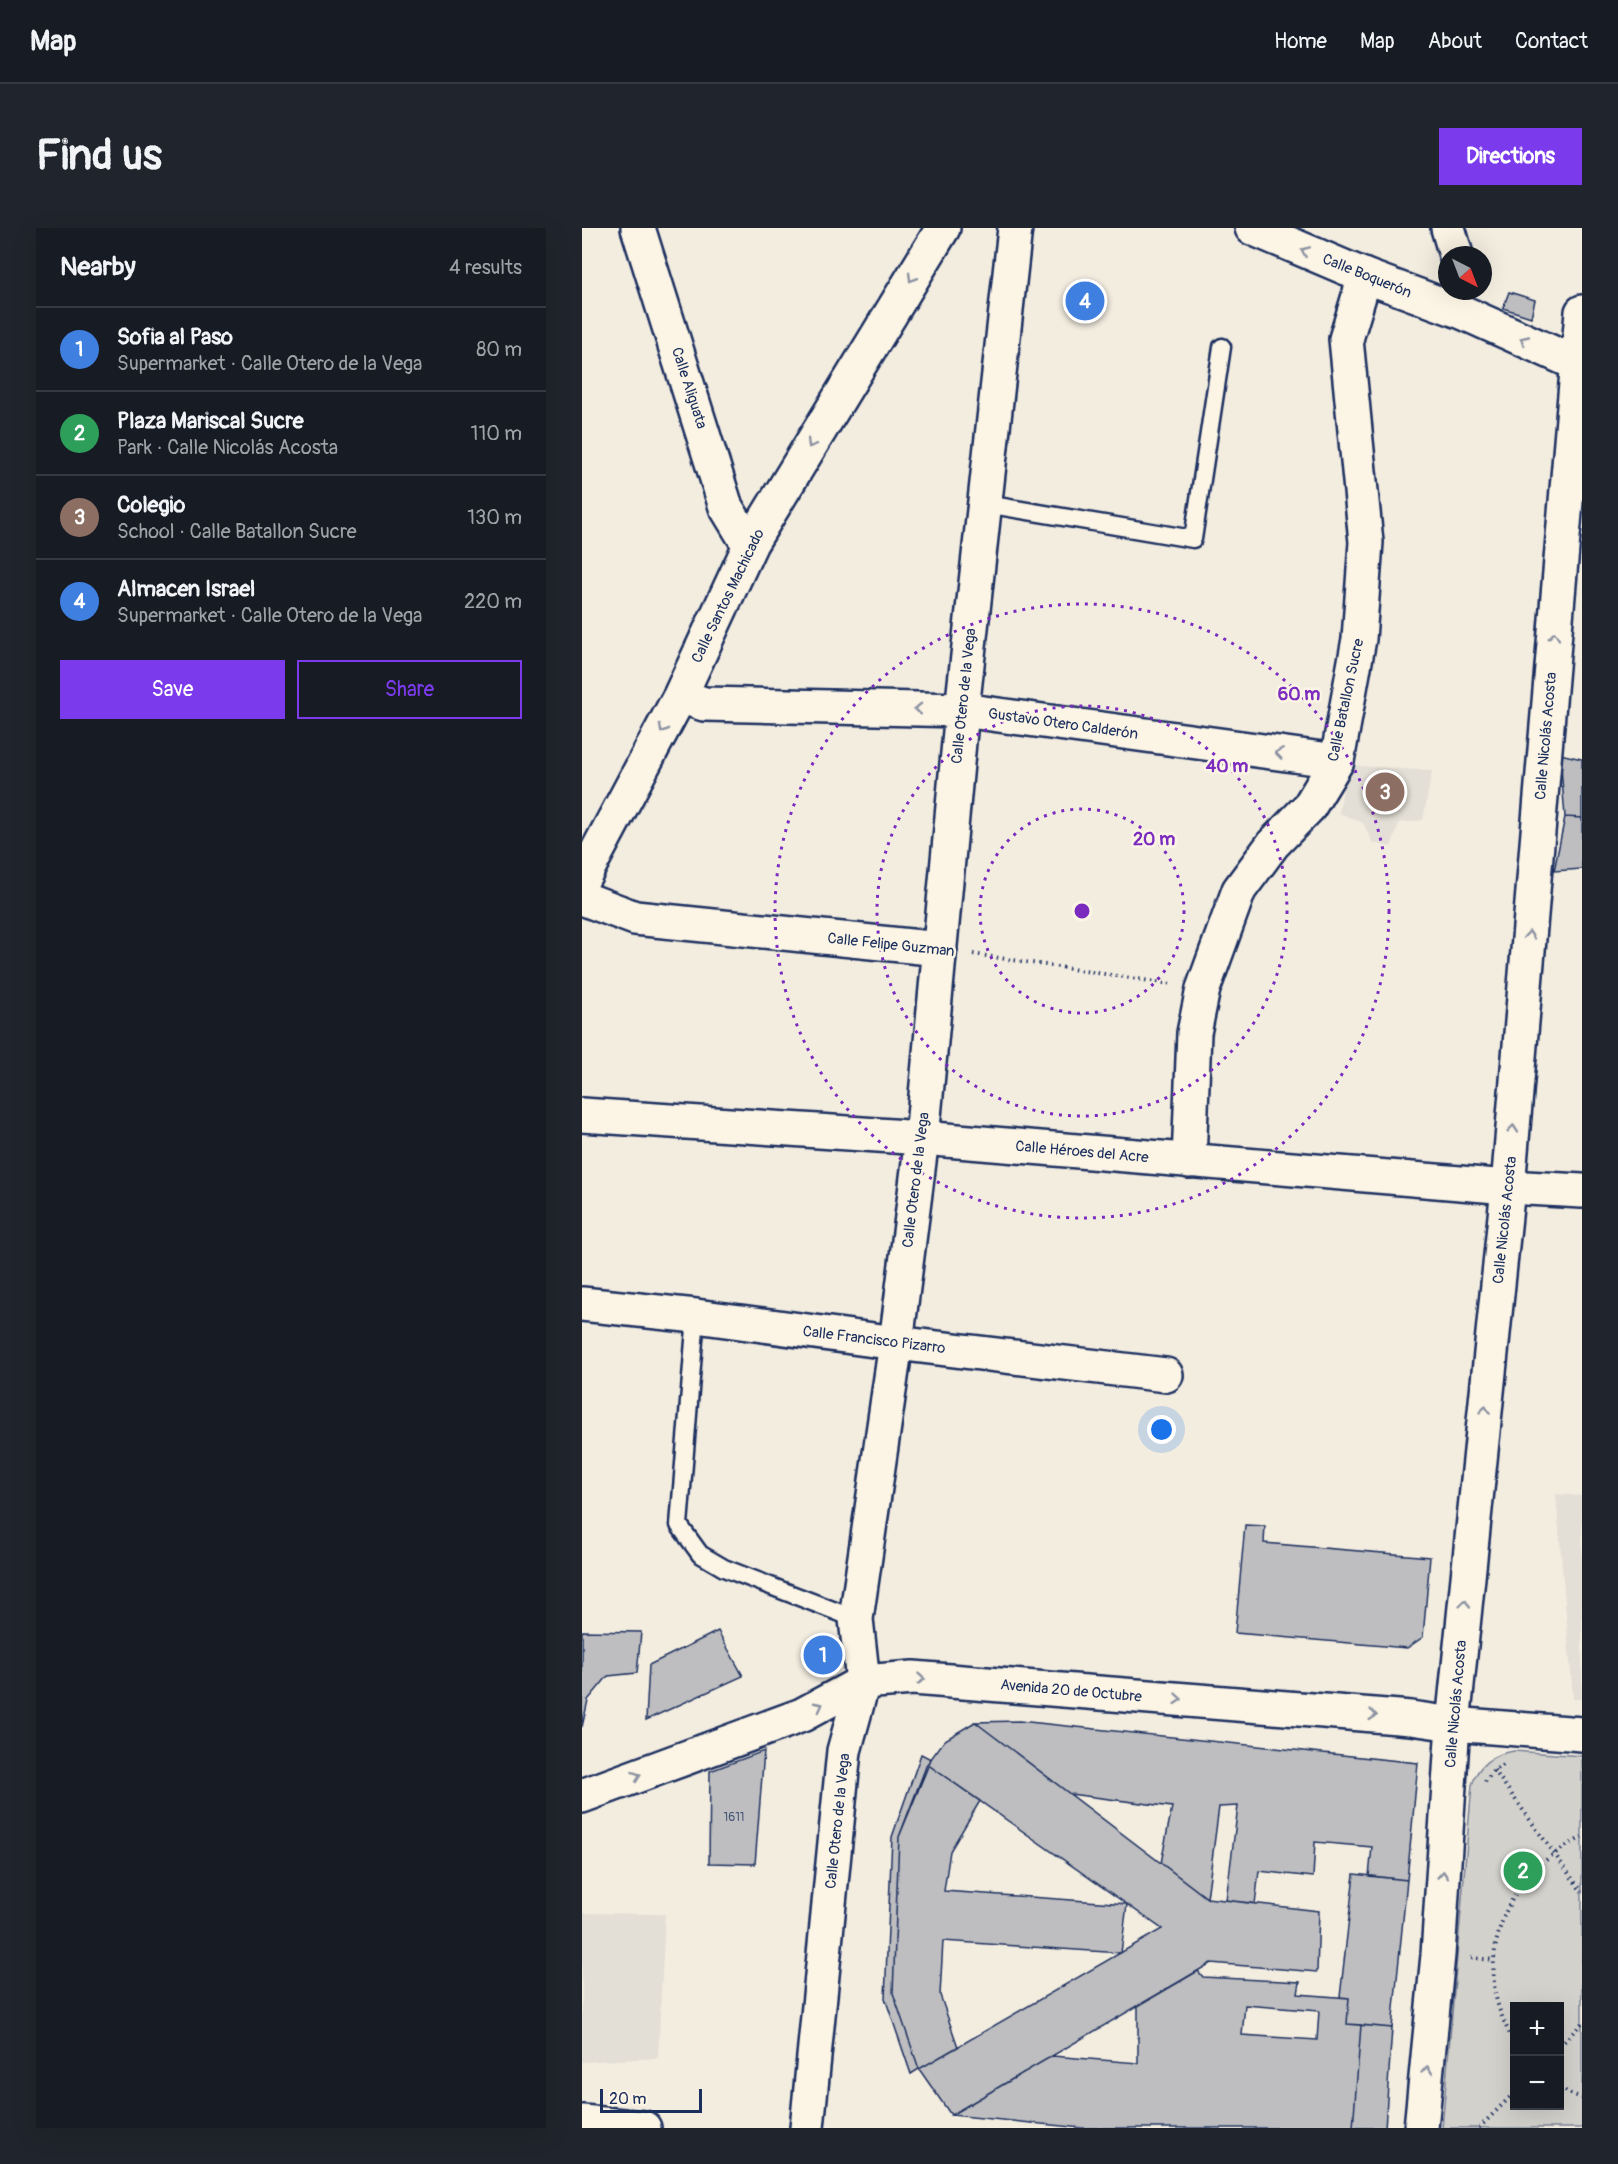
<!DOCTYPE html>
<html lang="en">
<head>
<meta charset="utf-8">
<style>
  :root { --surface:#171b24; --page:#20242c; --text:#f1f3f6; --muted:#9ea1a6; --line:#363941; --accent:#7c3aed }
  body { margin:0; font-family:Pangolin,sans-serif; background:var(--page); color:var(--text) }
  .controls { position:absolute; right:18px; bottom:18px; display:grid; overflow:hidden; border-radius:0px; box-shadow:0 6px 24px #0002 }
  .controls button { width:54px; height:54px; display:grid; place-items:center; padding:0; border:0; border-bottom:2px solid var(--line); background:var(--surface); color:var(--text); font:30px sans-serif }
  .compass { position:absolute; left:856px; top:18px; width:54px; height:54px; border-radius:50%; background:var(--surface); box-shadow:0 6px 24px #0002; rotate:138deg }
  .scale { position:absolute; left:18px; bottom:15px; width:102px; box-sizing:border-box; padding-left:6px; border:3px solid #1b2f5e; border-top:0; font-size:16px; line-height:21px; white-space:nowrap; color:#1b2f5e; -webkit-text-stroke:4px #fcf5e5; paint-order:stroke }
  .you { position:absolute; left:580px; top:1202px; width:21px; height:21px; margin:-15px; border:4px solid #fff; border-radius:50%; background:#1a73e8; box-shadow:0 0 0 9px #1a73e833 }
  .badge { display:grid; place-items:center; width:39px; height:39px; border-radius:50%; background:var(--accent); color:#fff; font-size:20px; font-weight:700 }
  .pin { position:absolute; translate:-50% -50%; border:3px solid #fff; box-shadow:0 2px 6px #0006 }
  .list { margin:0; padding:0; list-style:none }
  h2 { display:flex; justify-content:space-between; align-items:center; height:78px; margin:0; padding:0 24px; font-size:26px }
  h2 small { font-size:20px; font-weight:400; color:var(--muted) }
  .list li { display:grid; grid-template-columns:39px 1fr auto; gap:18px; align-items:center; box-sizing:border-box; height:84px; padding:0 24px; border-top:2px solid var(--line) }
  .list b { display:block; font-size:22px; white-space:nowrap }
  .list p { margin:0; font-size:20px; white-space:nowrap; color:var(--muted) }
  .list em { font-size:20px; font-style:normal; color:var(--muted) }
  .actions { display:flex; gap:12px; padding:18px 24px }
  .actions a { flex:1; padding:14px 0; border:2px solid var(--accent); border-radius:0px; text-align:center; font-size:21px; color:var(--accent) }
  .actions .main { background:var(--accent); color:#fff }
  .map { position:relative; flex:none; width:1000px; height:1900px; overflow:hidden; border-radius:0px }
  header { display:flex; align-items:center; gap:36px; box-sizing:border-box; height:84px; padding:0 30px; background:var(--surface); border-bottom:2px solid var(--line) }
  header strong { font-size:28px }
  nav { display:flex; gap:33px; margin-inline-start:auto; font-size:21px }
  .intro { display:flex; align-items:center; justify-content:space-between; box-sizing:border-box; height:144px; padding:0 36px }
  h1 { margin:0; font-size:42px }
  .button { padding:15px 27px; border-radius:0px; background:var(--accent); color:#fff; font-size:21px; font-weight:700 }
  main { display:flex; gap:36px; padding:0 36px }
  aside { flex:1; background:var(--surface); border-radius:0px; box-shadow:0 6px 24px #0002 }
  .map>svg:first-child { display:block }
</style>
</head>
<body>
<header>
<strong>Map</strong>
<nav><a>Home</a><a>Map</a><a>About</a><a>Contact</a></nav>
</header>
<div class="intro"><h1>Find us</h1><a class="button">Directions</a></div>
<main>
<aside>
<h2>Nearby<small>4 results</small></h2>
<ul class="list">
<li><span class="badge" style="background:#3f7fe0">1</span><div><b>Sofia al Paso</b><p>Supermarket · Calle Otero de la Vega</p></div><em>80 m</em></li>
<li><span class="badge" style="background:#2e9e5b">2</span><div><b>Plaza Mariscal Sucre</b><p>Park · Calle Nicolás Acosta</p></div><em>110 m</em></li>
<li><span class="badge" style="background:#8d6e63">3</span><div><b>Colegio</b><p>School · Calle Batallon Sucre</p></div><em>130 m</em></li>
<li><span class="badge" style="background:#3f7fe0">4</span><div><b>Almacen Israel</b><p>Supermarket · Calle Otero de la Vega</p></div><em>220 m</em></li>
</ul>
<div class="actions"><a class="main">Save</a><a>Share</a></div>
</aside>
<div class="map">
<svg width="1000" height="1900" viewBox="0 0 1000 1900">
  <rect width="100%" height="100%" fill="#f3ede0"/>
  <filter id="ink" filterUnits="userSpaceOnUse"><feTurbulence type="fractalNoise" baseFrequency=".0167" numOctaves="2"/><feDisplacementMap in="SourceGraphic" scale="12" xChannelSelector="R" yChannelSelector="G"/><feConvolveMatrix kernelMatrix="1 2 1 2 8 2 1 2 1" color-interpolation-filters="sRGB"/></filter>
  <g filter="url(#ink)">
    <path fill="#e3dfd6" d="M765 537 850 543 841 592 817 595 809 619 791 615 781 595 757 585Z
      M974 1266 1000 1268V1471H991Z
      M0 1685 83 1686 76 1830 0 1834Z"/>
    <path fill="#d3d1cc" stroke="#778095" stroke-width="1.5" fill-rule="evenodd" d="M932 1523 1000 1528V1900H860L890 1557C896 1536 911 1526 932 1523ZM933 1778H978V1878H933Z"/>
    <path fill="#bebec0" stroke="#1b2f5e" stroke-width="1.5" fill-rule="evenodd" d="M927 64 953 72 949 89 921 80Z
      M978 526 1000 531V590L983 589Z
      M983 589 1000 590V641L972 643Z
      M663 1297 683 1298 682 1315 848 1329 841 1409 825 1420 653 1405Z
      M0 1403 59 1404 55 1445 26 1448 6 1472 0 1499Z
      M136 1403 161 1448 64 1492 67 1437Z
      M437 1493 836 1535 825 1652 787 1648 790 1619 733 1614 731 1649 677 1643 673 1676 644 1672 656 1578 637 1579 625 1670 579 1635 590 1579 488 1566 393 1494Z
      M393 1494 625 1670 737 1683 735 1744 629 1735 369 1887 337 1841 580 1701 345 1536 363 1512Z
      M182 1523 173 1636 127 1635 128 1543Z
      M339 1526 349 1531 317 1609 311 1765 337 1841 329 1846 303 1770 310 1609Z
      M345 1536 398 1573 368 1623 362 1663 545 1676 539 1725 361 1713 358 1767 376 1819 337 1841 311 1765 317 1609Z
      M772 1646 825 1652 810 1800 765 1796 767 1770 758 1769Z
      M616 1743 621 1749 718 1754 716 1766 767 1770 765 1796 779 1797 771 1900H500L369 1887 470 1828 556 1835V1778ZM663 1777 737 1783 735 1812 660 1807Z
      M779 1797 810 1800 803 1900H771Z"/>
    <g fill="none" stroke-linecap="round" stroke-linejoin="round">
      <defs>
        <path id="lane" d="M404 276 611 311 640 119
          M114 1088 97 1297 118 1326 142 1340 274 1391"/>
        <path id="street" d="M56 0 144 279 161 307 169 315
          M866 0 874 27
          M98 468 122 476 380 482 755 533
          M0 652 98 468 169 315 361 0
          M0 670 53 690 358 721
          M607 933 612 805 621 761 657 662 691 616 727 579 755 533 777 411 784 314 764 111 783 48
          M0 1076 114 1088 314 1115 584 1147
          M0 1894 62 1900
          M225 1900 262 1523 281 1454 274 1391 314 1115 340 910 380 482 433 0
          M839 1900 856 1727 871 1496 926 959 1000 84"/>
        <path id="secondary" d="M670 0 783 48 880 84 1000 138
          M0 887 340 910 926 959 1000 963
          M0 1568 220 1487 281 1454 331 1450 829 1490 871 1496 1000 1506"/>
      </defs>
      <use href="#lane" stroke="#1b2f5e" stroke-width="21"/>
      <use href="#street" stroke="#1b2f5e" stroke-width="38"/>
      <use href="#secondary" stroke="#1b2f5e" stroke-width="38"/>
      <path stroke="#1b2f5e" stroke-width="4" stroke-dasharray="1.5 4.5" stroke-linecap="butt" d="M391 726 588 756
        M912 1542 1000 1664
        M903 1554 912 1542 924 1536
        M889 1730 912 1732
        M933 1816C924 1799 916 1782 913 1764 907 1723 919 1678 948 1647 962 1631 981 1620 1000 1609
        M978 1818 1000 1795
        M978 1859 986 1865 1000 1870
        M897 1900 933 1864"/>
      <use href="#lane" stroke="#fcf5e5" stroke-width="16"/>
      <use href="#street" stroke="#fcf5e5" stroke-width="33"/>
      <use href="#secondary" stroke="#fcf5e5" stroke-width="33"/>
    </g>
    <defs><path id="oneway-chevron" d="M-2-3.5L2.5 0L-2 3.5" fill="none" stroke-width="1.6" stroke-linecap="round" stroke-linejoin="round" transform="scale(1.5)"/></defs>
    <g stroke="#8c92a2">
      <use href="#oneway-chevron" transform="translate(723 23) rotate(-157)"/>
      <use href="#oneway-chevron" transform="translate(330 50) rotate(121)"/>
      <use href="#oneway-chevron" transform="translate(942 112) rotate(-155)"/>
      <use href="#oneway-chevron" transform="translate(229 216) rotate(121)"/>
      <use href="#oneway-chevron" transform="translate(972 408) rotate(-85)"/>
      <use href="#oneway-chevron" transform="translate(336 481) rotate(-179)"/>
      <use href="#oneway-chevron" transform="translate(81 501) rotate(118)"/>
      <use href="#oneway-chevron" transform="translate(697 525) rotate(-172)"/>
      <use href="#oneway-chevron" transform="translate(947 707) rotate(-85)"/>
      <use href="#oneway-chevron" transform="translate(931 901) rotate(-85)"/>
      <use href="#oneway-chevron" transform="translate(903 1182) rotate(-84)"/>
      <use href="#oneway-chevron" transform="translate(883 1376) rotate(-84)"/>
      <use href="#oneway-chevron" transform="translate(339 1451) rotate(4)"/>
      <use href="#oneway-chevron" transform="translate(596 1471) rotate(5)"/>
      <use href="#oneway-chevron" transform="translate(237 1478) rotate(-28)"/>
      <use href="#oneway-chevron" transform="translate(791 1487) rotate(5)"/>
      <use href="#oneway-chevron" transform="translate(55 1548) rotate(-20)"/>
      <use href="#oneway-chevron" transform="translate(861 1647) rotate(-86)"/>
      <use href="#oneway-chevron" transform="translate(845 1842) rotate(-85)"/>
    </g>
  </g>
  <g fill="none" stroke="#7b2cbf" stroke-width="3" stroke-dasharray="3 6">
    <circle cx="500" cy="683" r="102"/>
    <circle cx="500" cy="683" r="205"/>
    <circle cx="500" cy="683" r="307"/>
  </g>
  <g text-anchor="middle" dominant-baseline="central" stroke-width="5" stroke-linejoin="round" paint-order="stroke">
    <g font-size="12" fill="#445376">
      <text x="152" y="1589">1611</text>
    </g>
    <g font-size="15" fill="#1b2f5e" stroke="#fcf5e5">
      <text transform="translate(785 48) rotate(22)">Calle Boquerón</text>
      <text transform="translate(107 160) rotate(72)">Calle Aliguata</text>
      <text transform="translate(146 368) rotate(-64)">Calle Santos Machicado</text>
      <text transform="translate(382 468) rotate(-84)">Calle Otero de la Vega</text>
      <text transform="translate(764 472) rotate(-78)">Calle Batallon Sucre</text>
      <text transform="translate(481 496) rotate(8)">Gustavo Otero Calderón</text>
      <text transform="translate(964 508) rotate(-85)">Calle Nicolás Acosta</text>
      <text transform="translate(309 717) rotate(6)">Calle Felipe Guzman</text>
      <text transform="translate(500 924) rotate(5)">Calle Héroes del Acre</text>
      <text transform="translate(334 952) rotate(-83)">Calle Otero de la Vega</text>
      <text transform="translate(923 992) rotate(-84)">Calle Nicolás Acosta</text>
      <text transform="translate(292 1112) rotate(7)">Calle Francisco Pizarro</text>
      <text transform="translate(489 1463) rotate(5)">Avenida 20 de Octubre</text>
      <text transform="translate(874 1476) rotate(-85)">Calle Nicolás Acosta</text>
      <text transform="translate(256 1593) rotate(-84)">Calle Otero de la Vega</text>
    </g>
  </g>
  <circle cx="500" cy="683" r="9" fill="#7b2cbf" stroke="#fcf5e5" stroke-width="3"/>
  <g font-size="18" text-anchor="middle" font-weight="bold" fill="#7b2cbf" stroke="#fcf5e5" stroke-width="5" stroke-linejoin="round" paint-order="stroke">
    <text x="717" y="472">60 m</text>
    <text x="645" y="544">40 m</text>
    <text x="572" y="617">20 m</text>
  </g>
</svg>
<div class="controls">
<button>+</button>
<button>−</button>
</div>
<svg class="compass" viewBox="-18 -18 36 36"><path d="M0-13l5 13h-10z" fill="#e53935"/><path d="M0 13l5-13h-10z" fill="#9ea1a6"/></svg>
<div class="scale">20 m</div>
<div class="you"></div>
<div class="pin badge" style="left:241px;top:1427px;background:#3f7fe0">1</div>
<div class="pin badge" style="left:941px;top:1643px;background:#2e9e5b">2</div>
<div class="pin badge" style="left:803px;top:564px;background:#8d6e63">3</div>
<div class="pin badge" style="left:503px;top:73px;background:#3f7fe0">4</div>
</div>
</main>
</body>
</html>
